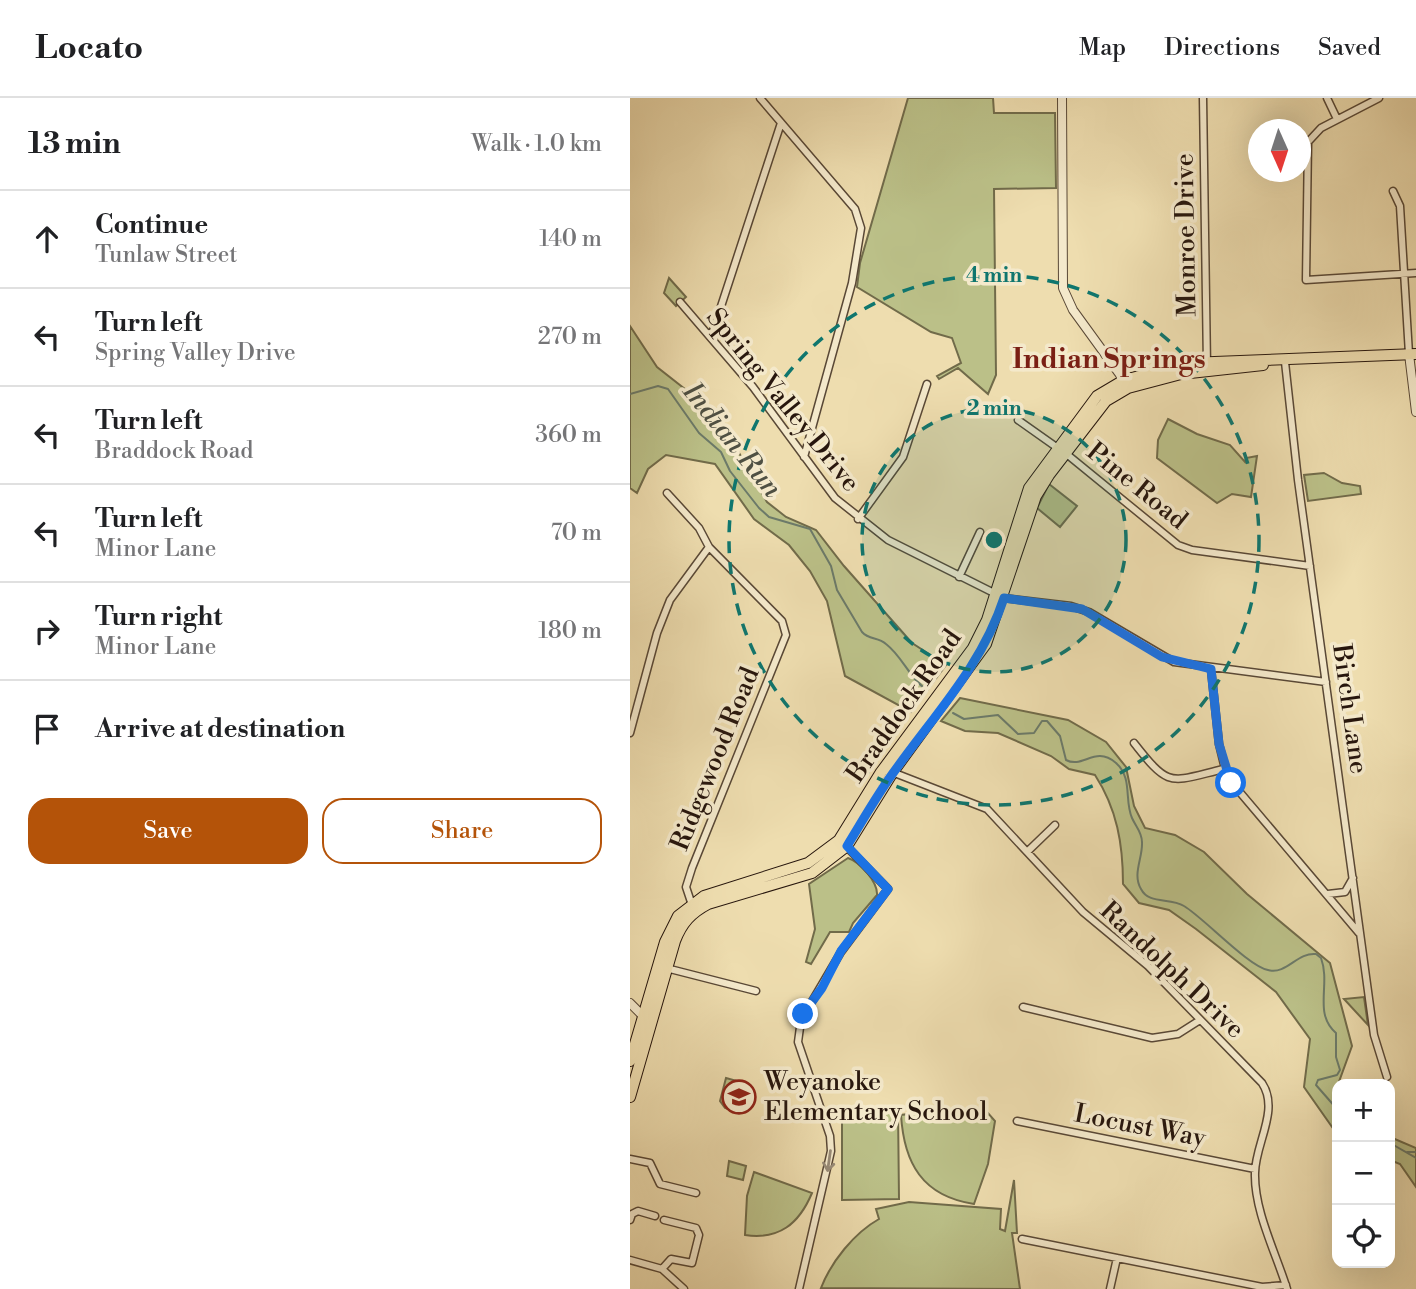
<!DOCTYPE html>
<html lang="en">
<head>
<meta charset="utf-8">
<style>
  :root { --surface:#fff; --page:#f6f6f6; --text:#202124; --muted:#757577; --line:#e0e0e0; --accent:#b45309 }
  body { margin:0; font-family:"Libre Bodoni",serif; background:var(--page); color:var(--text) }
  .controls { position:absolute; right:21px; bottom:21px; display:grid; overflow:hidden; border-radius:14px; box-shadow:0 7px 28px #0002 }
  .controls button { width:63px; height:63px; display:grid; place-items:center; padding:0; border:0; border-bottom:2px solid var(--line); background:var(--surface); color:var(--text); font:35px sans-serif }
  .compass { position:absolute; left:618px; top:21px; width:63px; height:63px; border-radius:50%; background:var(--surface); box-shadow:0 7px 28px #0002; rotate:177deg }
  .stop { position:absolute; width:21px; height:21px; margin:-16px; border:5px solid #1a73e8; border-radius:50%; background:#fff }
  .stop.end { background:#1a73e8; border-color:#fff; box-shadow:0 2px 7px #0008 }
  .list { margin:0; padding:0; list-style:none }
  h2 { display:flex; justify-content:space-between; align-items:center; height:91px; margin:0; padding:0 28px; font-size:30px }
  h2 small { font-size:23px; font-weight:400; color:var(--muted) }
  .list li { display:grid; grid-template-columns:46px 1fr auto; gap:21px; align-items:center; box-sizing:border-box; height:98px; padding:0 28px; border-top:2px solid var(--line) }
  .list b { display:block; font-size:26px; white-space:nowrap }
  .list p { margin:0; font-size:23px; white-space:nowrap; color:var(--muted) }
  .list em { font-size:23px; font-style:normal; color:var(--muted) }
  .actions { display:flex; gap:14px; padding:21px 28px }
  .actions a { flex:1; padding:16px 0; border:2px solid var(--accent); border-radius:21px; text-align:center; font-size:24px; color:var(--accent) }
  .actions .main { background:var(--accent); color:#fff }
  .icon { flex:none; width:38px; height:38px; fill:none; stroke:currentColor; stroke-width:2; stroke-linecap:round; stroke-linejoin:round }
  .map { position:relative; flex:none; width:786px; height:1191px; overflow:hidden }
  header { display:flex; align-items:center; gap:42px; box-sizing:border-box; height:98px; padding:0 35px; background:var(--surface); border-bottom:2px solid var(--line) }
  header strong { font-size:33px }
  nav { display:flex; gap:38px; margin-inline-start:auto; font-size:24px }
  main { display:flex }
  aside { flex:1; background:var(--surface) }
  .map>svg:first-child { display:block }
</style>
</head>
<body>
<header>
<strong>Locato</strong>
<nav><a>Map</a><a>Directions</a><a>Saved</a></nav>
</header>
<main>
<aside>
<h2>13 min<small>Walk · 1.0 km</small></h2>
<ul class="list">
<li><svg class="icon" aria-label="ahead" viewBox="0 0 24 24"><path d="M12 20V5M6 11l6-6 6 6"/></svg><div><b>Continue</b><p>Tunlaw Street</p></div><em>140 m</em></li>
<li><svg class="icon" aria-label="left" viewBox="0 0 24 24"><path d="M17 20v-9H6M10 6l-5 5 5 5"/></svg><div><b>Turn left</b><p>Spring Valley Drive</p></div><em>270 m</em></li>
<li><svg class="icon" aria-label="left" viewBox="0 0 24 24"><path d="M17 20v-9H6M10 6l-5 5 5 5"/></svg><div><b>Turn left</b><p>Braddock Road</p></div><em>360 m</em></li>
<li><svg class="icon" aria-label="left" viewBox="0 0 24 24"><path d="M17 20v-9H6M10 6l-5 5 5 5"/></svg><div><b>Turn left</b><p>Minor Lane</p></div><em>70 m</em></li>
<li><svg class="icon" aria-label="right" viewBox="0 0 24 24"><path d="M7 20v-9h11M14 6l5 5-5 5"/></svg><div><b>Turn right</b><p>Minor Lane</p></div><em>180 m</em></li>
<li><svg class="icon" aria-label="arrive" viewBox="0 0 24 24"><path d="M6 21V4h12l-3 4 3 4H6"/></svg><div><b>Arrive at destination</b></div></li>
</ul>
<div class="actions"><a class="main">Save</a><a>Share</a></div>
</aside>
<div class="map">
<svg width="786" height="1191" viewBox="0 0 786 1191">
  <rect width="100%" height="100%" fill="#eeddaf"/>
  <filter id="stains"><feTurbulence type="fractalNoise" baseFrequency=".00286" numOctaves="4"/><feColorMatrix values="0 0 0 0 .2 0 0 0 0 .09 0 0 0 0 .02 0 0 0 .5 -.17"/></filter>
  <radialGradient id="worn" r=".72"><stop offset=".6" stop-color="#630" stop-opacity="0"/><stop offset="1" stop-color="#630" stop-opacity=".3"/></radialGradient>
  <path fill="#bbc088" stroke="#716b4a" stroke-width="2" d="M278 0H363L364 15H425L426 90 364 91 366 277 358 296 328 270 309 281 307 278 331 265 322 240 301 234 227 189 230 165Z
    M39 180 56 199 46 208 34 195Z
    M0 228 27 269 60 295 108 353 137 404 156 419 186 432 214 468 282 545 316 567 281 614 215 578 197 503 180 473 159 447 124 421 85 366 36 357 18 371 7 395 0 390Z
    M538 321 567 336 600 347 615 364 616 360 627 358 621 399 602 396 587 405 527 360 528 342Z
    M694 375 712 385 730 388 731 396 678 403 674 377Z
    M419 386 447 408 430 429 407 410Z
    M330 600 438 622 476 644 496 669 504 708 515 730 545 737 574 754 617 796 700 865 722 948 706 992 707 1036 674 989 680 941 646 894 566 831 539 812 509 805 493 786C493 746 487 711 465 677L439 671 421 658 368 635 335 633 311 623Z
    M218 760C230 764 248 784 247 797L223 825 219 834H200L181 866 176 864 185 831 179 786Z
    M734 899 738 927 714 901Z
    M96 980 107 983 108 987 101 1012 95 1010 90 1003Z
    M212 1010H268L269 1101 212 1102Z
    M319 1011 357 1014 365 1023 358 1066 344 1106C292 1098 274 1065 271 1017Z
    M760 1039 786 1050V1089L770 1066 760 1062Z
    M99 1063 116 1068 113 1082 97 1078Z
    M124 1074 182 1095C169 1126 149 1142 115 1137L117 1098Z
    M384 1082 387 1135H382L390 1191 191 1190C201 1164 224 1135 249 1121L246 1111 279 1104 371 1111 370 1131 375 1133Z"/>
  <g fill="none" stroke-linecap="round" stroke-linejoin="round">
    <path stroke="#6c7a69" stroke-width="2" d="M0 296 28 288 38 291 69 335 91 354 100 373 129 410 139 419 180 431 201 468 207 492 232 534C239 542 248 539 256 546 273 559 279 580 297 592
      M323 615 334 621 368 617 388 636 404 635 412 623H417L430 638 436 662C453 671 465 647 486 665 503 680 494 702 502 720 506 729 512 734 512 744 513 760 502 776 511 791 519 807 540 799 554 808 574 820 618 868 638 872 657 877 667 854 686 856L691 860C701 887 683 915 706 935V959L710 972 707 977 688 982 686 987 707 1011
      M760 1045 786 1060
      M777 1054H786"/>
    <defs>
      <path id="minor" d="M130 0 225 111 231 130 222 185 174 359
        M573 0 577 268
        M697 0 707 21
        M749 0 691 30 678 44 676 182 786 175
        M763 93 770 108 779 256
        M50 204 123 289 205 400 258 442 374 500 441 508 459 514 544 564 696 584
        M81 239 151 25
        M655 264 668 382 744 937 757 979
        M388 322 439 358 548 447 562 452 680 468
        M37 395 69 430 79 449 152 523 156 537 62 770 56 789 63 810
        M228 421 273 359 297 286
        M329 479 350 434
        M581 571 589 646 597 679 729 835
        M0 635 27 535 40 502 79 449
        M504 645C540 691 539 684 594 671
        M262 674 357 711 453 814 518 868 632 985C650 1012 625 1046 625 1075 624 1113 646 1155 657 1191
        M397 754 425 727
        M698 796 715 794 723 780
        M36 870 126 893
        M393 909 522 940 548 936 570 922
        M387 1023 625 1071
        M0 1061 20 1065 30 1086 66 1095
        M0 1122 2 1116 8 1113 25 1118
        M392 1141 632 1189 656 1187
        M0 1162 32 1171 54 1191
        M32 1171 41 1161 62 1165 69 1137 66 1130 34 1122
        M169 1191 201 1053 200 1038 168 944 171 922 211 854 258 791 215 747
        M480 1191 487 1160"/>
      <path id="tertiary" d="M432 0 433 190 443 212 496 285
        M779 256 786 314
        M0 905 15 920"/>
      <path id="primary" d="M0 963 35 844 48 818 74 798 178 765 209 742 251 674 343 550 357 522 399 390 467 298 494 282 559 265 786 256
        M0 999 45 843C52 825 61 815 78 806L182 775 217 748 263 674 356 546 406 398 419 377 476 303 498 290 551 276 633 267"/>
    </defs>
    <use href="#minor" stroke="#594836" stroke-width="9"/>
    <use href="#tertiary" stroke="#594836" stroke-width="10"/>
    <use href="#primary" stroke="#27160d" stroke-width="12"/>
    <use href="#minor" stroke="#f4e9cb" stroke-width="6"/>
    <use href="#tertiary" stroke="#f4e9cb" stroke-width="8"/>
    <use href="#primary" stroke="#eeddaf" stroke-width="10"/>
  </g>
  <defs><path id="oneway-shaft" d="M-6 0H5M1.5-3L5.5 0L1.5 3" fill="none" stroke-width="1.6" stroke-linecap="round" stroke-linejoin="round" transform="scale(1.75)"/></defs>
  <use stroke="#988a76" href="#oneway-shaft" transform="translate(199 1063) rotate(98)"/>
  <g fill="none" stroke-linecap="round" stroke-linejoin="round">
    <path stroke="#1a73e8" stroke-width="9" d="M173 916 192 890 211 853 258 791 217 748C233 722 248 695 266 671 307 614 352 567 374 500L452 511 532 559 581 571 589 646 601 685"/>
  </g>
  <circle cx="364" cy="442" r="132" fill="#0f766e" fill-opacity=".12"/>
  <g fill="none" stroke="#0f766e" stroke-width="3.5" stroke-dasharray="12 9">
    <circle cx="364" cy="442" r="132"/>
    <circle cx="364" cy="442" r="265"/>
  </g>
  <defs>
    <symbol id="school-ring" viewBox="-11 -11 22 22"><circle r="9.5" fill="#f4e9cb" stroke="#8f2418" stroke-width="1.5"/><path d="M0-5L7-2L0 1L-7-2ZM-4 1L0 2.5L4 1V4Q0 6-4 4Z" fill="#8f2418"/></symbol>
  </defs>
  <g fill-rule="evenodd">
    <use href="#school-ring" x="90" y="980" width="38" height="38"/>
  </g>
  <g text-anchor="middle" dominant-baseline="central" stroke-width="7" stroke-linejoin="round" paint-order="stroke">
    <g font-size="26" fill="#27160d" stroke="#f4e9cb">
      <text transform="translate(556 137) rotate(-91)">Monroe Drive</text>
      <text transform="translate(153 302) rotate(51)">Spring Valley Drive</text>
      <text transform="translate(507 388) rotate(39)">Pine Road</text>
      <text transform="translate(274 608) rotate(-55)">Braddock Road</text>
      <text transform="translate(720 611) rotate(82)">Birch Lane</text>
      <text transform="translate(85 661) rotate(-68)">Ridgewood Road</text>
      <text transform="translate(542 872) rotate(43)">Randolph Drive</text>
      <text transform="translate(510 1028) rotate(11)">Locust Way</text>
    </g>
    <g font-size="26" fill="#27160d" stroke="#f4e9cb" text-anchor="start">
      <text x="134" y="984">Weyanoke<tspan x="134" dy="30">Elementary School</tspan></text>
    </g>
    <g font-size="28" font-weight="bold" fill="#7a1f14" stroke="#f4e9cb">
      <text x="479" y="261">Indian Springs</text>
    </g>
    <g font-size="28" font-style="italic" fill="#4f5043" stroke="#f4e9cb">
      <text transform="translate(102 342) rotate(51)">Indian Run</text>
    </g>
  </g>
  <circle cx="364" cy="442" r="10" fill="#0f766e" stroke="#f4e9cb" stroke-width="3.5"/>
  <g font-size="21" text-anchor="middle" font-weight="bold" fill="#0f766e" stroke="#f4e9cb" stroke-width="7" stroke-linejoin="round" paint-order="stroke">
    <text x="364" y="184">4 min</text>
    <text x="364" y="317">2 min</text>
  </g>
  <rect width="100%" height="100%" filter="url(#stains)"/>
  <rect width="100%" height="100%" fill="url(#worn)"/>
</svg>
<div class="controls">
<button>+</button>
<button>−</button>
<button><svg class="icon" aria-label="locate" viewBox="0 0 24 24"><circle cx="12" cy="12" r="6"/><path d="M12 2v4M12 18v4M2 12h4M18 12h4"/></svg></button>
</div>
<svg class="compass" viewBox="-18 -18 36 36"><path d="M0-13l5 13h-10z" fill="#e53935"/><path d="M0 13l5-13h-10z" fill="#757577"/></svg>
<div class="stop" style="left:601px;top:685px"></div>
<div class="stop end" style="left:173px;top:916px"></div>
</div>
</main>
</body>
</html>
